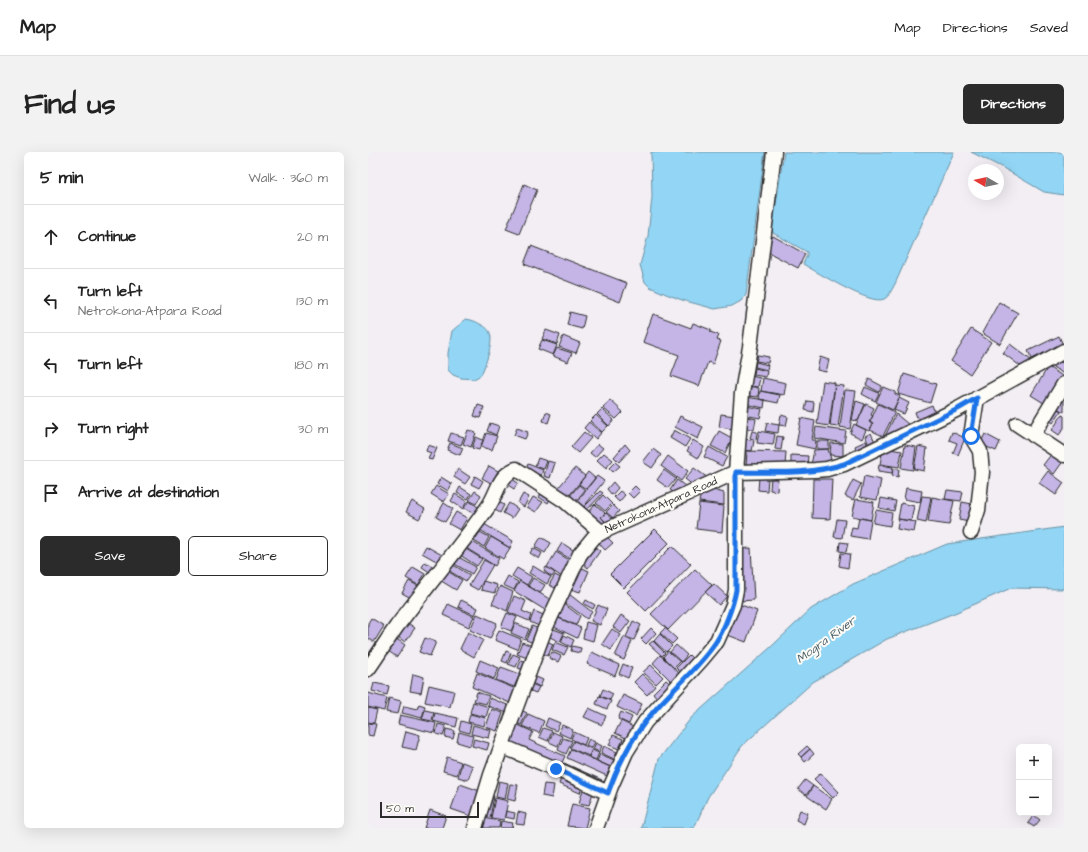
<!DOCTYPE html>
<html lang="en">
<head>
<meta charset="utf-8">
<style>
  :root { --surface:#fff; --page:#f2f2f2; --text:#222; --muted:#767676; --line:#e0e0e0; --accent:#2b2b2b }
  body { margin:0; font-family:"Architects Daughter",sans-serif; background:var(--page); color:var(--text) }
  .controls { position:absolute; right:12px; bottom:12px; display:grid; overflow:hidden; border-radius:6px; box-shadow:0 4px 16px #0002 }
  .controls button { width:36px; height:36px; display:grid; place-items:center; padding:0; border:0; border-bottom:1px solid var(--line); background:var(--surface); color:var(--text); font:20px sans-serif }
  .compass { position:absolute; left:600px; top:12px; width:36px; height:36px; border-radius:50%; background:var(--surface); box-shadow:0 4px 16px #0002; rotate:279deg }
  .scale { position:absolute; left:12px; bottom:10px; width:99px; box-sizing:border-box; padding-left:4px; border:2px solid #2b2b2b; border-top:0; font-size:11px; line-height:14px; white-space:nowrap; color:#2b2b2b; -webkit-text-stroke:3px #fdfcf7; paint-order:stroke }
  .stop { position:absolute; width:12px; height:12px; margin:-9px; border:3px solid #1a73e8; border-radius:50%; background:#fff }
  .stop.end { background:#1a73e8; border-color:#fff; box-shadow:0 1px 4px #0008 }
  .list { margin:0; padding:0; list-style:none }
  h2 { display:flex; justify-content:space-between; align-items:center; height:52px; margin:0; padding:0 16px; font-size:17px }
  h2 small { font-size:13px; font-weight:400; color:var(--muted) }
  .list li { display:grid; grid-template-columns:26px 1fr auto; gap:12px; align-items:center; box-sizing:border-box; height:64px; padding:0 16px; border-top:1px solid var(--line) }
  .list b { display:block; font-size:15px; white-space:nowrap }
  .list p { margin:0; font-size:13px; white-space:nowrap; color:var(--muted) }
  .list em { font-size:13px; font-style:normal; color:var(--muted) }
  .actions { display:flex; gap:8px; padding:12px 16px }
  .actions a { flex:1; padding:9px 0; border:1px solid var(--accent); border-radius:6px; text-align:center; font-size:14px; color:var(--accent) }
  .actions .main { background:var(--accent); color:#fff }
  .icon { flex:none; width:22px; height:22px; fill:none; stroke:currentColor; stroke-width:2; stroke-linecap:round; stroke-linejoin:round }
  .map { position:relative; flex:none; width:696px; height:676px; overflow:hidden; border-radius:6px }
  header { display:flex; align-items:center; gap:24px; box-sizing:border-box; height:56px; padding:0 20px; background:var(--surface); border-bottom:1px solid var(--line) }
  header strong { font-size:19px }
  nav { display:flex; gap:22px; margin-inline-start:auto; font-size:14px }
  .intro { display:flex; align-items:center; justify-content:space-between; box-sizing:border-box; height:96px; padding:0 24px }
  h1 { margin:0; font-size:28px }
  .button { padding:10px 18px; border-radius:6px; background:var(--accent); color:#fff; font-size:14px; font-weight:700 }
  main { display:flex; gap:24px; padding:0 24px }
  aside { flex:1; background:var(--surface); border-radius:6px; box-shadow:0 4px 16px #0002 }
  .map>svg:first-child { display:block }
</style>
</head>
<body>
<header>
<strong>Map</strong>
<nav><a>Map</a><a>Directions</a><a>Saved</a></nav>
</header>
<div class="intro"><h1>Find us</h1><a class="button">Directions</a></div>
<main>
<aside>
<h2>5 min<small>Walk · 360 m</small></h2>
<ul class="list">
<li><svg class="icon" aria-label="ahead" viewBox="0 0 24 24"><path d="M12 20V5M6 11l6-6 6 6"/></svg><div><b>Continue</b></div><em>20 m</em></li>
<li><svg class="icon" aria-label="left" viewBox="0 0 24 24"><path d="M17 20v-9H6M10 6l-5 5 5 5"/></svg><div><b>Turn left</b><p>Netrokona-Atpara Road</p></div><em>130 m</em></li>
<li><svg class="icon" aria-label="left" viewBox="0 0 24 24"><path d="M17 20v-9H6M10 6l-5 5 5 5"/></svg><div><b>Turn left</b></div><em>180 m</em></li>
<li><svg class="icon" aria-label="right" viewBox="0 0 24 24"><path d="M7 20v-9h11M14 6l5 5-5 5"/></svg><div><b>Turn right</b></div><em>30 m</em></li>
<li><svg class="icon" aria-label="arrive" viewBox="0 0 24 24"><path d="M6 21V4h12l-3 4 3 4H6"/></svg><div><b>Arrive at destination</b></div></li>
</ul>
<div class="actions"><a class="main">Save</a><a>Share</a></div>
</aside>
<div class="map">
<svg width="696" height="676" viewBox="0 0 696 676">
  <rect width="100%" height="100%" fill="#f2eef4"/>
  <filter id="ink" filterUnits="userSpaceOnUse"><feTurbulence type="fractalNoise" baseFrequency=".025" numOctaves="2"/><feDisplacementMap in="SourceGraphic" scale="8" xChannelSelector="R" yChannelSelector="G"/><feConvolveMatrix kernelMatrix="1 2 1 2 8 2 1 2 1" color-interpolation-filters="sRGB"/></filter>
  <g filter="url(#ink)">
    <path fill="#92d5f4" stroke="#6991a4" d="M283 0H397L378 143 373 149 364 154 347 157 314 148 298 142 282 135 277 130 272 113 280 84 284 45Z
      M416 0H586L527 132C524 137 521 145 516 147 503 154 449 120 435 112L439 103V100L405 81 404 77Z
      M603 0H696V43L676 40 635 16Z
      M98 167C104 168 107 169 112 172 116 174 120 176 122 181 126 190 117 214 113 223L106 227 93 226 85 223 80 218V201L84 179Z
      M696 375V437L643 436 589 460 519 487 445 530 374 594 340 645 326 676H273L291 607 323 566 404 494 443 457 485 432 579 392Z"/>
    <path fill="#c5b5e6" stroke="#2b2b2b" d="M156 32 169 38 151 82 138 77Z
      M405 84 437 102 430 116 398 99Z
      M163 94 259 131 252 150 156 112Z
      M631 150 650 161 632 192 614 181Z
      M202 160 217 164 214 177 199 173Z
      M285 162 323 176 325 171 343 178 342 180 351 183 349 188 353 189 345 212 340 210 331 234 303 224 311 203 275 190Z
      M603 177 623 190 602 222 583 209Z
      M178 178 192 183 189 192 174 187Z
      M195 184 212 191 208 201 191 195Z
      M691 184 695 193 664 207 660 199Z
      M174 188 189 193 185 203 170 197Z
      M642 192 663 208 656 217 635 201Z
      M189 196 204 201 200 210 185 204Z
      M390 203 401 205 400 211 388 209Z
      M452 205 461 208 458 220 449 218Z
      M691 209 696 212V222L683 214Z
      M388 210 400 213 399 218 387 215Z
      M680 215 696 225 679 253 663 243Z
      M387 216 399 219 398 225 386 223Z
      M536 222 568 232 562 251 530 242Z
      M383 224 392 226 390 235 381 234Z
      M395 226 418 231 416 243 393 239Z
      M501 227 514 234 511 240 498 233Z
      M455 229 467 231 461 274 449 272Z
      M467 233 476 234 470 275 462 274Z
      M381 234 391 236 390 245 380 244Z
      M497 235 511 241 507 249 494 242Z
      M515 235 527 240V242L532 244 525 258 508 250Z
      M477 238 488 239 482 277 472 275Z
      M392 239 412 243 410 251 391 247Z
      M378 245 397 248 396 256 377 252Z
      M693 245 696 247V260L687 255Z
      M531 246 541 251 536 262 526 258Z
      M242 248 255 260 248 267 235 256Z
      M439 249 446 250 445 260 437 258Z
      M488 249 497 252 490 269 484 268Z
      M498 252 506 256 503 263 505 264 501 270 504 272 501 279 488 273Z
      M510 252 527 260 515 284 502 278 505 272 502 270Z
      M110 253 116 255 112 266 106 264Z
      M564 253 567 261 550 268 547 260Z
      M378 254 394 257 392 266 376 263Z
      M686 255 693 259 685 271 679 267Z
      M234 257 246 268 241 274 229 262Z
      M178 260 183 262 180 271 175 269Z
      M353 262 367 264 365 277 351 275Z
      M528 262 540 272 521 285 517 284Z
      M228 263 240 274 234 280 222 269Z
      M413 263 420 265 418 274 411 273Z
      M694 263 696 264V276L691 283 684 278Z
      M312 264 335 275 330 287 307 275Z
      M376 264 388 267 386 278 374 275Z
      M433 266 447 269 444 288H448L447 297 428 293Z
      M221 270 233 281 228 287 216 276Z
      M122 271 131 274 128 283 119 279Z
      M399 271 411 273 410 281 397 279Z
      M486 272 498 278 494 287 482 281Z
      M448 275 478 279 476 291 446 286Z
      M149 276 160 280 157 287 146 283Z
      M100 278 108 281 103 295 95 292Z
      M306 278 322 287 317 295 302 286Z
      M351 279 364 286 357 301 343 294Z
      M384 279 389 280 388 288 382 286Z
      M391 279 407 282 405 293 389 291Z
      M216 280 223 286 210 301 203 295Z
      M584 280 597 286 590 303 585 301 589 291 581 288Z
      M83 281 96 285 93 293 80 289Z
      M118 281 129 284 124 298 113 295Z
      M503 281 508 292 502 295 497 284Z
      M617 282 632 290 628 299 612 292Z
      M409 284 415 285 413 298 407 297Z
      M108 285 115 288 111 298 104 296Z
      M374 286 386 289 384 299 372 297Z
      M325 288 336 295 330 306 319 299Z
      M449 289H461V297H449Z
      M498 289 501 296 489 301 487 294Z
      M82 291 95 296 92 303 79 298Z
      M463 291 475 292V304L462 303Z
      M230 292 235 296 227 305 222 301Z
      M257 292 262 298 251 310 246 305Z
      M60 293 69 296 64 308 60 307 63 301 58 299Z
      M537 293 548 295 545 318 533 316Z
      M550 294 559 296 556 319 546 317Z
      M341 295 359 305 354 314 336 305Z
      M515 296 534 299 531 315 512 312Z
      M285 297 293 303 284 316 275 310Z
      M460 297 464 311 443 313 446 298Z
      M379 299 418 300 417 314H378Z
      M685 300 696 308 686 322 675 313Z
      M236 301 245 308 238 316 229 308Z
      M423 303 440 304 439 314 423 313Z
      M300 304 320 319 313 329 293 314Z
      M170 306 179 309 176 317 167 314Z
      M180 309 187 311 182 326 176 324Z
      M247 310 252 314 245 320 241 316Z
      M160 312 175 318 172 327 156 321Z
      M511 313 525 315 524 321 510 319Z
      M121 314 130 319 123 331 114 326Z
      M207 316 217 324 200 345 190 336Z
      M326 316 340 326 326 334 317 327Z
      M90 317 102 325 97 332 86 325Z
      M525 317H531L530 325 524 324Z
      M296 318 308 327 300 336 289 328Z
      M680 319 696 331 688 343 671 331Z
      M220 320 227 326 218 337 211 332Z
      M107 324 115 329 111 336 103 332Z
      M229 324 236 329 215 356 208 351Z
      M496 324 513 328 509 348 492 345Z
      M73 325 84 332 80 339 69 332Z
      M141 325 150 331 146 337 137 331Z
      M391 325 400 326 399 339 390 338Z
      M403 325 410 326 409 339 402 338Z
      M445 327H464L462 367 444 366Z
      M309 328 317 334 310 343 302 338Z
      M485 328 493 332 485 348 477 344Z
      M245 330 250 336 244 343 239 337Z
      M211 333 217 338 207 350 201 345Z
      M68 334 81 342 76 350 63 342Z
      M267 334 272 339 265 346 260 341Z
      M92 335 103 342 100 347 89 341Z
      M538 336 554 339 552 350 536 347Z
      M176 337 185 342 180 351 171 345Z
      M345 338 356 341V353L331 350 333 341Z
      M579 338 595 340 593 349 577 347Z
      M107 339 113 343 108 352 101 348Z
      M232 339 235 341 218 359 215 356Z
      M252 339 257 343 251 350 246 345Z
      M87 342 99 349 95 357 83 349Z
      M155 342 161 345 156 355 150 351Z
      M235 343 244 352 237 359 228 351Z
      M554 344 563 345 558 371 549 369Z
      M165 345 175 350 168 360 159 355Z
      M564 345 586 349 581 373 560 370Z
      M513 346 528 349 526 359 511 356Z
      M488 347 506 350 503 368 484 364Z
      M128 348 136 353 132 361 124 356Z
      M44 349 57 357 51 367 38 360Z
      M101 349 115 358 111 365 96 356Z
      M594 350 604 352 601 370 591 368Z
      M76 351 85 357 77 370 68 365Z
      M141 351 150 357 144 366 135 361Z
      M331 351 356 354 354 380 328 377Z
      M533 351 546 354 543 369 530 367Z
      M227 352 237 361 233 365 238 371 233 376 218 362Z
      M245 353 251 359 245 366 238 360Z
      M508 358 524 361 522 374 505 371Z
      M88 360 99 366 92 378 81 372Z
      M238 361 244 366 239 371 233 365Z
      M491 366 503 368 500 387 482 384 484 375 489 376Z
      M469 367 477 368 474 386 466 385Z
      M531 367 548 370 546 380 529 377Z
      M116 372 145 389 142 396 112 378Z
      M287 377 301 391 256 436 242 422Z
      M112 380 121 385 116 395 106 389Z
      M238 384 245 391 237 398 231 391Z
      M123 385 142 396 135 407 117 396Z
      M173 385 183 391 177 401 167 395Z
      M103 389 131 406 127 414 98 396Z
      M472 390 480 391 478 400 471 399Z
      M194 391 208 400 204 408 189 399Z
      M58 394 74 403 70 410 54 401Z
      M93 394 114 407 109 414 89 401Z
      M304 394 323 412 278 459 259 440Z
      M227 395 232 399 220 416 215 412Z
      M165 396 174 401 171 407 162 401Z
      M383 396 386 448 371 449 369 397Z
      M188 400 203 409 194 425 179 415Z
      M473 401 482 402 480 416 471 414Z
      M87 403 108 415 104 422 83 410Z
      M116 408 125 413 110 438 101 433Z
      M57 410 70 417 66 423 54 415Z
      M82 411 102 423 98 429 78 417Z
      M165 414 183 425 179 432 161 421Z
      M45 415 57 422 50 433 38 426Z
      M178 415 187 421 184 425 176 419Z
      M212 415 221 419 212 440 203 437Z
      M149 416 164 425 159 433 144 424Z
      M76 417 94 428 88 438 70 427Z
      M327 417 344 433 300 478 283 462Z
      M187 423 193 426 187 436 181 433Z
      M140 424 150 430 146 438 135 433Z
      M165 426 177 433 172 441 160 434Z
      M41 429 50 434 43 446 34 441Z
      M115 429 129 433 127 441 113 438Z
      M152 429 183 448 177 458 146 439Z
      M346 432 359 444 351 453 337 440Z
      M132 434 145 440 139 459 124 452Z
      M201 442 224 460 219 467 195 449Z
      M146 444 158 449 154 459 163 463 161 469 140 460Z
      M93 448 110 456 107 463 90 455Z
      M218 448 227 453 225 457 216 452Z
      M368 451 389 459 378 490 357 482Z
      M80 452 106 464 101 475 75 463Z
      M196 452 212 464 208 473 189 465Z
      M230 453 239 457 232 473 223 469Z
      M166 459 178 464 173 475 162 470Z
      M139 461 149 465 143 479 133 475Z
      M109 462 129 471 122 487 102 478Z
      M253 463 262 469 253 481 245 475Z
      M188 465 213 476 209 486 184 474Z
      M3 466 16 474 6 490 0 486V471Z
      M37 469 47 476 37 490 27 483Z
      M265 469 273 473 266 488 258 485Z
      M218 470 229 473 225 489 215 486Z
      M147 471 161 477 157 487 143 481Z
      M164 474 171 477 166 491 158 488Z
      M183 476 196 481 192 490 180 484Z
      M283 476 288 481 278 492 273 487Z
      M297 476 309 487 304 492 292 481Z
      M244 477 253 483 243 498 234 492Z
      M131 478 153 487 149 497 127 488Z
      M100 480 115 488 106 505 92 497Z
      M292 482 304 494 298 500 286 489Z
      M196 483 206 488 203 495 193 490Z
      M26 485 37 493 29 505 17 497Z
      M256 485 264 489 256 508 247 504Z
      M57 486 68 490 62 504 51 500Z
      M179 489 185 492 180 504 173 501Z
      M285 489 297 501 294 504 281 492Z
      M154 490 164 494 159 506 149 502Z
      M187 490 200 495 196 503 184 498Z
      M308 493 319 503 313 510 302 500Z
      M204 494 213 496 212 501 203 499Z
      M138 499 143 501 139 511 134 509Z
      M300 499 312 510 306 516 295 505Z
      M184 500 193 504 190 510 181 506Z
      M224 500 251 513 247 524 219 512Z
      M145 502 152 505 148 515 140 512Z
      M292 503 313 523 305 531 285 511Z
      M321 503 327 509 314 522 308 516Z
      M112 508 131 516 126 527 108 519Z
      M153 508 159 510 156 518 150 516Z
      M255 512 264 516 260 526 251 522Z
      M283 513 295 525 288 532 275 520Z
      M133 515 152 522 146 535 128 528Z
      M109 521 148 537 142 551 104 535Z
      M45 522 56 525 53 541 42 539Z
      M274 522 287 534 279 543 266 530Z
      M166 524 175 528 172 535 164 531Z
      M298 528 304 533 290 547 285 541Z
      M6 531 21 534 19 543 4 539Z
      M163 532 171 535 168 541 160 538Z
      M61 533 86 539 82 555 57 550Z
      M235 537 245 542 242 548 232 544Z
      M109 540 121 544 118 552 106 549Z
      M0 541 19 546 16 559 0 555Z
      M255 543 274 552 268 564 249 555Z
      M231 544 243 549 239 557 228 552Z
      M21 546 33 549 30 562 18 560Z
      M122 546 142 554 139 561 120 554Z
      M105 550 121 555 118 565 102 561Z
      M51 552 57 554 54 566 34 561 36 554 49 557Z
      M0 556 9 558 6 571 0 570Z
      M221 556 238 564 234 573 216 565Z
      M124 557 135 561 129 579 118 575Z
      M57 558 66 560 64 569 54 567Z
      M153 558 159 561 153 573 147 570Z
      M253 560 264 565 261 572 250 567Z
      M67 561 90 566 88 575 65 569Z
      M102 562 118 566 116 574 100 570Z
      M160 562 176 569 171 581 154 574Z
      M32 563 68 571 66 581 30 572Z
      M180 566 192 571 188 579 177 574Z
      M93 569 103 572 101 581 91 578Z
      M253 569 265 575 260 587 247 581Z
      M0 571 8 572 5 584 0 583Z
      M70 572 78 574 75 584 68 582Z
      M148 572 165 580 161 588 197 604 191 617 139 594Z
      M105 573 123 578 121 586 103 582Z
      M194 573 205 578 202 586 191 581Z
      M175 576 184 579 180 589 171 585Z
      M78 577 87 579 85 587 77 585Z
      M38 579 52 583 48 598 34 595Z
      M91 580 105 584 102 594 89 590Z
      M185 580 194 584 190 594 181 590Z
      M206 580 219 586 216 593 203 587Z
      M245 583 255 587 251 597 241 593Z
      M195 586 204 589 198 602 190 598Z
      M106 587 121 591 119 598 104 594Z
      M221 587 227 590 224 596 218 593Z
      M206 589 224 597 221 604 202 596Z
      M228 591 234 594 231 600 225 597Z
      M236 594 249 600 246 607 233 601Z
      M439 594 442 597 433 605 430 602Z
      M203 597 242 615 239 624 199 606Z
      M442 597 446 602 437 610 433 605Z
      M224 598 231 601 228 608 221 605Z
      M232 602 246 608 243 615 229 609Z
      M79 605 93 610 89 623 75 619Z
      M94 610 105 614 100 628 90 625Z
      M196 611 234 628 231 635 193 618Z
      M195 621 216 630 212 641 191 632Z
      M453 621 471 640 465 646 446 627Z
      M437 628 445 634 438 643 430 637Z
      M131 629 140 631 137 647 128 645Z
      M217 631 227 635 221 653 211 651Z
      M92 632 112 639 103 664 83 657Z
      M142 632 150 633 147 649 139 647Z
      M176 632 186 633 184 646 174 644Z
      M445 634 464 647 458 657 439 644Z
      M122 643 126 644 122 666 116 664Z
      M127 646 140 649 136 668 123 666Z
      M204 652 222 656 217 676 199 674Z
      M62 658 78 664 74 676H56Z
      M432 658 440 661 436 672 428 668Z
      M138 659 147 661 146 667 137 665Z
      M150 660 158 662 156 673 148 672Z
      M666 663 672 668 666 675 660 671Z
      M115 666 132 669 131 676H113Z
      M133 669 145 671 144 676H132Z"/>
    <g fill="none" stroke-linecap="round" stroke-linejoin="round">
      <defs>
        <path id="minor" d="M649 272 696 303
          M665 283 696 232
          M603 380 610 358 614 320 612 299 603 284 609 246
          M0 517C10 503 19 488 29 474 59 434 91 396 120 355 130 341 130 324 148 317L197 349 233 380
          M134 594 202 623 240 641
          M107 676 123 623 176 479 212 402 226 385 238 378 368 320 447 318 459 317 476 312 590 257 696 199
          M228 676 243 634 258 600 277 570 334 507 349 489 365 453 368 438V320L374 241 382 195 406 0"/>
      </defs>
      <use href="#minor" stroke="#2b2b2b" stroke-width="17"/>
      <use href="#minor" stroke="#fdfcf7" stroke-width="14"/>
    </g>
  </g>
  <g fill="none" stroke-linecap="round" stroke-linejoin="round" filter="url(#ink)">
    <path stroke="#1a73e8" stroke-width="5" d="M188 617 240 641C249 616 261 591 277 570 298 542 328 520 348 490 357 476 365 454 368 438V320C404 320 442 323 476 312L590 257 609 246 603 284"/>
  </g>
  <g text-anchor="middle" dominant-baseline="central" stroke-width="4" stroke-linejoin="round" paint-order="stroke">
    <g font-size="11" fill="#2b2b2b" stroke="#fdfcf7">
      <text transform="translate(293 353) rotate(-24)">Netrokona-Atpara Road</text>
    </g>
    <g font-size="12" font-style="italic" fill="#4a5e67" stroke="#fdfcf7">
      <text transform="translate(458 488) rotate(-36)">Mogra River</text>
    </g>
  </g>
</svg>
<div class="controls">
<button>+</button>
<button>−</button>
</div>
<svg class="compass" viewBox="-18 -18 36 36"><path d="M0-13l5 13h-10z" fill="#e53935"/><path d="M0 13l5-13h-10z" fill="#767676"/></svg>
<div class="scale">50 m</div>
<div class="stop" style="left:603px;top:284px"></div>
<div class="stop end" style="left:188px;top:617px"></div>
</div>
</main>
</body>
</html>
